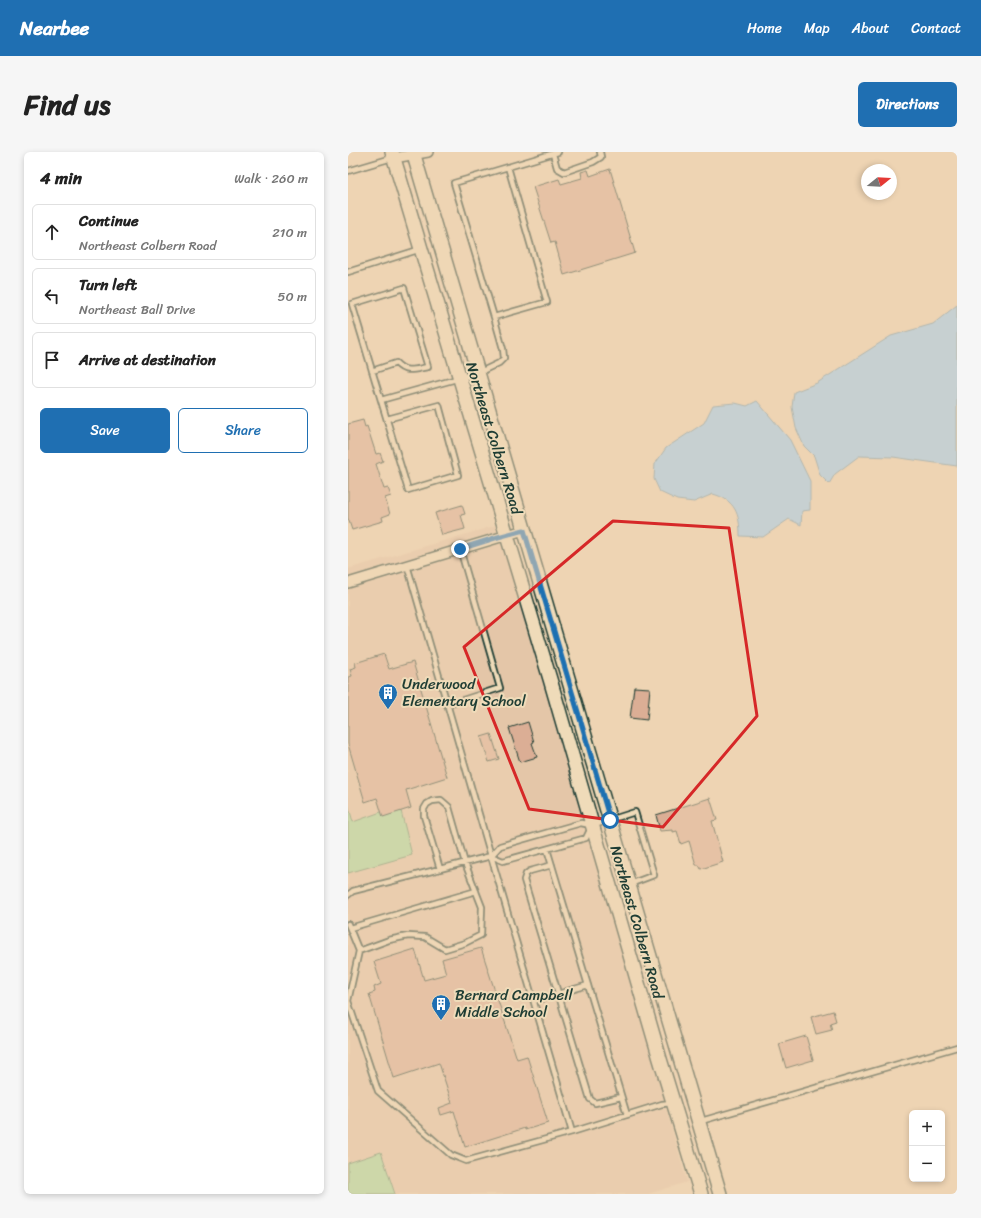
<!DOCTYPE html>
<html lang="en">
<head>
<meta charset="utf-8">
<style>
  :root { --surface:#fff; --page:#f6f6f6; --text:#222; --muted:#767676; --line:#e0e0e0; --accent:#1f6fb2 }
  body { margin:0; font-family:Sriracha,sans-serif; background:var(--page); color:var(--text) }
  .controls { position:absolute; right:12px; bottom:12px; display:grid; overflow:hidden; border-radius:6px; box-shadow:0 2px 6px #0003 }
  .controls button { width:36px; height:36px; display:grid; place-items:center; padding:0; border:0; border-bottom:1px solid var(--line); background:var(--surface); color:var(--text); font:20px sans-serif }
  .compass { position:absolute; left:513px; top:12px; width:36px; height:36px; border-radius:50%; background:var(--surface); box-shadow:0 2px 6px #0003; rotate:72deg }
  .stop { position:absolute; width:12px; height:12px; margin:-9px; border:3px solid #1f6fb2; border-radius:50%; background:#fff }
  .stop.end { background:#1f6fb2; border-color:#fff; box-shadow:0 1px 4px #0008 }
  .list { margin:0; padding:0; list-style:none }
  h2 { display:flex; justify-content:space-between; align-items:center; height:52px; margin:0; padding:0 16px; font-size:17px }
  h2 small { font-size:13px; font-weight:400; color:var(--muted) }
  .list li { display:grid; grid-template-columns:26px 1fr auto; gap:12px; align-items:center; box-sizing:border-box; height:56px; margin:0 8px 8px; padding:0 8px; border:1px solid var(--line); border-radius:6px }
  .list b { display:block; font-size:15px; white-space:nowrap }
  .list p { margin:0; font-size:13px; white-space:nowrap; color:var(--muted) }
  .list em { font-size:13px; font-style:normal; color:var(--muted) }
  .actions { display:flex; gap:8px; padding:12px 16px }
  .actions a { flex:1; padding:9px 0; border:1px solid var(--accent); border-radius:6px; text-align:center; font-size:14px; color:var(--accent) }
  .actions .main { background:var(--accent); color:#fff }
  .icon { flex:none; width:22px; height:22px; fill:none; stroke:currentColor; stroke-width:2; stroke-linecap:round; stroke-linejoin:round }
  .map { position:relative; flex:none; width:609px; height:1042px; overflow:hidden; border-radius:6px }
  header { display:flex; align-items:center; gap:24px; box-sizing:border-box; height:56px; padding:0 20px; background:var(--accent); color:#fff }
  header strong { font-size:19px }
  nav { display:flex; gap:22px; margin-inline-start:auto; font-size:14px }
  .intro { display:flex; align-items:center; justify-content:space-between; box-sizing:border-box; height:96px; padding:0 24px }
  h1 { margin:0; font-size:28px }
  .button { padding:10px 18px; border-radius:6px; background:var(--accent); color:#fff; font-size:14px; font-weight:700 }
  main { display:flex; gap:24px; padding:0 24px }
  aside { flex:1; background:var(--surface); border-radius:6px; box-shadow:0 2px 6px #0003 }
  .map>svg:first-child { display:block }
</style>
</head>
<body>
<header>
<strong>Nearbee</strong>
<nav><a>Home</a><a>Map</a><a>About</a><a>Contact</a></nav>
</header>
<div class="intro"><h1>Find us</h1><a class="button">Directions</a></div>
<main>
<aside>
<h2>4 min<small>Walk · 260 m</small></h2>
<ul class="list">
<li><svg class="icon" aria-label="ahead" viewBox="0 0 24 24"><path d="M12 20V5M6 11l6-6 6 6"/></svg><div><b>Continue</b><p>Northeast Colbern Road</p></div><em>210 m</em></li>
<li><svg class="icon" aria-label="left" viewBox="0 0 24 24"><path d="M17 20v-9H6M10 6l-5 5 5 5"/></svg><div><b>Turn left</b><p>Northeast Ball Drive</p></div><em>50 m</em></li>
<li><svg class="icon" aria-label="arrive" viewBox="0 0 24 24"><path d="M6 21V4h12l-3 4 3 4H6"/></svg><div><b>Arrive at destination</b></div></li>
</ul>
<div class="actions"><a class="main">Save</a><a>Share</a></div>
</aside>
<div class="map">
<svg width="609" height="1042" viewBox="0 0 609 1042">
  <rect width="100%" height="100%" fill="#eed4b3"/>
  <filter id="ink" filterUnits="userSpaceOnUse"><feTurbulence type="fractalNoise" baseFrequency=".025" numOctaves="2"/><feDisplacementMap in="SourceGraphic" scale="8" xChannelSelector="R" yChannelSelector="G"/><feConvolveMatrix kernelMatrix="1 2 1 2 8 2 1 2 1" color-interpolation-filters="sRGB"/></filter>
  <g filter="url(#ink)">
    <path fill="#e4c6a8" d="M153 372 339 1030 300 1042H0V417Z"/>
    <path fill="#a4db9e" stroke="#628c69" d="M0 652 5 670 33 660 53 659 64 703 0 721Z
      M33 1000 47 1042H0V1011Z"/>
    <path fill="#98cdf6" stroke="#6893a8" d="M609 153V314L545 305 511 304 487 322 481 332 472 323 466 304 456 294 448 276 444 255 446 240 469 231 543 184 585 172Z
      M409 249 442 288 462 329V358L454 359 453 373 441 367 415 385 392 384C392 362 387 348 365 342L346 350 329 348 312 340 306 327 307 312 318 296 356 271 365 253 387 251 399 254Z"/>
    <path fill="#dbae95" stroke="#1f3d34" d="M262 17 287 101 216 123 207 90 203 91 185 35 211 27 213 32 234 26 233 20 240 18 242 24Z
      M15 268 17 275 19 274 28 302 32 301 35 309 28 312 36 337 40 336 43 344 37 346 42 362 34 365 35 369 4 378 0 366V272Z
      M114 353 117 362 113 363 117 377 94 383 87 361Z
      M36 502 41 517 65 510 99 625 58 638 63 656 35 665 29 646 17 650 0 592V525L4 524 2 517 8 515 7 511Z
      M286 535 302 536 299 568 282 566Z
      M180 570 186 590 184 591 189 605 172 610 161 576Z
      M143 582 151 607 141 610 133 585Z
      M362 646 369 668 364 669 375 710 353 717 351 713H348L341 689 333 692 329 679 325 680V678L312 679 308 663Z
      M133 796 169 907 179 904 200 971 177 978V976L117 995 106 959 93 963 91 956 104 951 91 911 46 926 21 842 27 840 26 835 33 832 26 810 67 797 76 828 98 822 94 807Z
      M485 859 488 869 482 871 484 878 468 882 463 865Z
      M458 884 465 908 438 916 431 892Z"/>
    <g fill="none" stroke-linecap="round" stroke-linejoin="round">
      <defs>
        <path id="lane" d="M205 2 209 16 216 20 245 10 253 5 252 0
          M160 15 199 150 146 165 106 31Z
          M160 15 210 0
          M0 19 44 6
          M0 120 73 97
          M24 219 48 211C58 222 67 217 80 215L56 136 4 152 60 338 110 323 91 253 39 267
          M33 248 130 221 151 211 156 206 155 197 146 165
          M99 553 152 536 112 397
          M246 673 287 660 306 723 282 732
          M199 697 279 963
          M143 704 155 709 238 686 242 678
          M204 713 182 719 178 722 176 728 242 947 247 951 273 945
          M0 743 5 739 143 704 152 694 233 671 242 673
          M0 772 11 799 0 849 30 939 103 1003 118 1009 224 980 143 704 59 413
          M2 776 128 739
          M11 799 41 788 60 784 77 785 97 797 117 791 133 783 134 755 117 711 101 655 93 648 84 649 79 652 76 657V664L92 717
          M186 849 240 833
          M353 969 609 895
          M224 980 314 952 324 951"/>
        <path id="street" d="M46 6 80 0
          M0 431 176 378"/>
        <path id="secondary" d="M44 0 202 527 312 907 353 1042
          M65 0 372 1042"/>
      </defs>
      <use href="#lane" stroke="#1f3d34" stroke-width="8"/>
      <use href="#street" stroke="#1f3d34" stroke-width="12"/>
      <use href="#secondary" stroke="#1f3d34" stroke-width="16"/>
      <use href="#lane" stroke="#efdbb9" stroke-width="4.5"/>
      <use href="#street" stroke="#efdbb9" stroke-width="9"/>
      <use href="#secondary" stroke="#efdbb9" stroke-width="13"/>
    </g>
  </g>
  <g fill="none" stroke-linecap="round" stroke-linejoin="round" filter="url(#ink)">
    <path stroke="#1f6fb2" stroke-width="5" d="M112 397 150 385 176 378 262 668"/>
  </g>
  <path d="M0 0H609V1042H0ZM265 369 381 376 409 564 315 675 181 657 116 495Z" fill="#eed4b3" fill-opacity=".55" fill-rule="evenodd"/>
  <path fill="none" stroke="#d62828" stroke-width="3" stroke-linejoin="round" d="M265 369 381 376 409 564 315 675 181 657 116 495Z"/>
  <defs>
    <symbol id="building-pin" viewBox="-11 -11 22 30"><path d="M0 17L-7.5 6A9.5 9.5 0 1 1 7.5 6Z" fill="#1f6fb2" stroke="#efdbb9"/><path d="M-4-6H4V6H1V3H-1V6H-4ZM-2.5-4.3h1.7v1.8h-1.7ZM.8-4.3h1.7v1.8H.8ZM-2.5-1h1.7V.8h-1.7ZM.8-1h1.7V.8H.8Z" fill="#fff"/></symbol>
  </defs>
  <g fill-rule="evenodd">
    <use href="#building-pin" x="29" y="530" width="22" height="30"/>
    <use href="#building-pin" x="82" y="841" width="22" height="30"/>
  </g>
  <g text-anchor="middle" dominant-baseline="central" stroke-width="4" stroke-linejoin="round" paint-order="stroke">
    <g font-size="15" fill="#1f3d34" stroke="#efdbb9">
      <text transform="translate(146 286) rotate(73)">Northeast Colbern Road</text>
      <text transform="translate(289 770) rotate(74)">Northeast Colbern Road</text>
    </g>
    <g font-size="15" fill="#1f3d34" stroke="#efdbb9" text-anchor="start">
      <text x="54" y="532">Underwood<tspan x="54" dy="17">Elementary School</tspan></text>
      <text x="107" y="843">Bernard Campbell<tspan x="107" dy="17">Middle School</tspan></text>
    </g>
  </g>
</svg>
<div class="controls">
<button>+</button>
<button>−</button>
</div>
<svg class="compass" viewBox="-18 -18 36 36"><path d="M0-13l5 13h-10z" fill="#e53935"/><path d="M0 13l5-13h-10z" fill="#767676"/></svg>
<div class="stop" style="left:262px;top:668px"></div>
<div class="stop end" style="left:112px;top:397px"></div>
</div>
</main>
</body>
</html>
